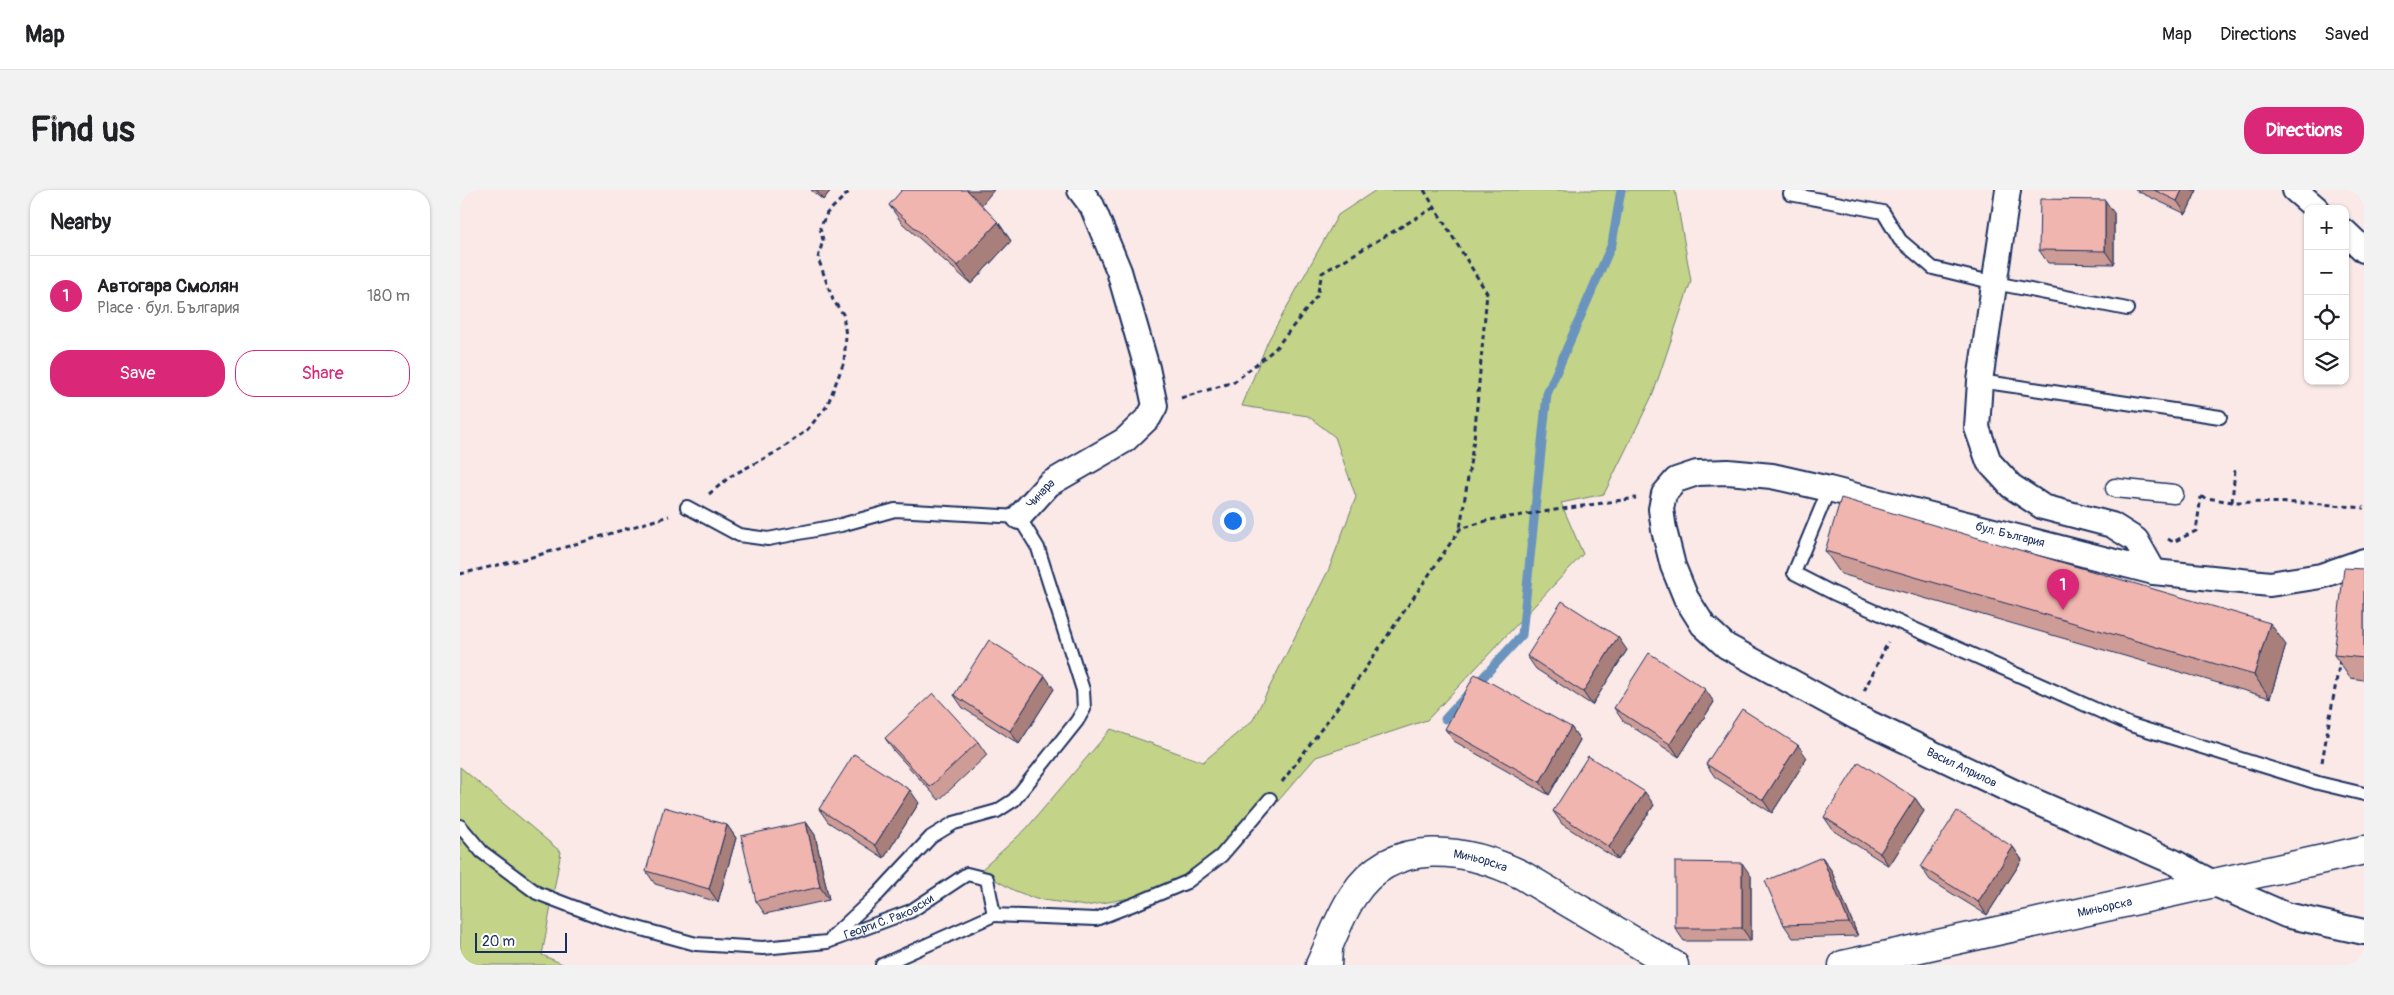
<!DOCTYPE html>
<html lang="en">
<head>
<meta charset="utf-8">
<style>
  :root { --surface:#fff; --page:#f2f2f2; --text:#202124; --muted:#757577; --line:#e0e0e0; --accent:#db2777 }
  body { margin:0; font-family:Pangolin,sans-serif; background:var(--page); color:var(--text) }
  .controls { position:absolute; right:15px; top:15px; display:grid; overflow:hidden; border-radius:10px; box-shadow:0 1px 4px #0004 }
  .controls button { width:45px; height:45px; display:grid; place-items:center; padding:0; border:0; border-bottom:1px solid var(--line); background:var(--surface); color:var(--text); font:25px sans-serif }
  .scale { position:absolute; left:15px; bottom:12px; width:92px; box-sizing:border-box; padding-left:5px; border:2px solid #1b2f5e; border-top:0; font-size:14px; line-height:18px; white-space:nowrap; color:#1b2f5e; -webkit-text-stroke:4px #fff; paint-order:stroke }
  .you { position:absolute; left:772px; top:330px; width:18px; height:18px; margin:-12px; border:4px solid #fff; border-radius:50%; background:#1a73e8; box-shadow:0 0 0 8px #1a73e833 }
  .badge { display:grid; place-items:center; width:32px; height:32px; border-radius:50%; background:var(--accent); color:#fff; font-size:16px; font-weight:700 }
  .pin { position:absolute; translate:-50% -41px; filter:drop-shadow(0 1px 2px #0008) }
  .pin::after { content:''; position:absolute; top:26px; width:18px; height:15px; background:inherit; clip-path:polygon(0 0,100% 0,50% 100%) }
  .list { margin:0; padding:0; list-style:none }
  h2 { display:flex; justify-content:space-between; align-items:center; height:65px; margin:0; padding:0 20px; font-size:21px }
  h2 small { font-size:16px; font-weight:400; color:var(--muted) }
  .list li { display:grid; grid-template-columns:32px 1fr auto; gap:15px; align-items:center; box-sizing:border-box; height:80px; padding:0 20px; border-top:1px solid var(--line) }
  .list b { display:block; font-size:19px; white-space:nowrap }
  .list p { margin:0; font-size:16px; white-space:nowrap; color:var(--muted) }
  .list em { font-size:16px; font-style:normal; color:var(--muted) }
  .actions { display:flex; gap:10px; padding:15px 20px }
  .actions a { flex:1; padding:11px 0; border:1px solid var(--accent); border-radius:20px; text-align:center; font-size:18px; color:var(--accent) }
  .actions .main { background:var(--accent); color:#fff }
  .icon { flex:none; width:28px; height:28px; fill:none; stroke:currentColor; stroke-width:2; stroke-linecap:round; stroke-linejoin:round }
  .map { position:relative; flex:none; width:1904px; height:775px; overflow:hidden; border-radius:20px }
  header { display:flex; align-items:center; gap:30px; box-sizing:border-box; height:70px; padding:0 25px; background:var(--surface); border-bottom:1px solid var(--line) }
  header strong { font-size:24px }
  nav { display:flex; gap:28px; margin-inline-start:auto; font-size:18px }
  .intro { display:flex; align-items:center; justify-content:space-between; box-sizing:border-box; height:120px; padding:0 30px }
  h1 { margin:0; font-size:35px }
  .button { padding:12px 22px; border-radius:20px; background:var(--accent); color:#fff; font-size:18px; font-weight:700 }
  main { display:flex; gap:30px; padding:0 30px }
  aside { flex:1; background:var(--surface); border-radius:20px; box-shadow:0 1px 4px #0004 }
  .map>svg:first-child { display:block }
</style>
</head>
<body>
<header>
<strong>Map</strong>
<nav><a>Map</a><a>Directions</a><a>Saved</a></nav>
</header>
<div class="intro"><h1>Find us</h1><a class="button">Directions</a></div>
<main>
<aside>
<h2>Nearby<small></small></h2>
<ul class="list">
<li><span class="badge">1</span><div><b>Автогара Смолян</b><p>Place · бул. България</p></div><em>180 m</em></li>
</ul>
<div class="actions"><a class="main">Save</a><a>Share</a></div>
</aside>
<div class="map">
<svg width="1904" height="775" viewBox="0 0 1904 775">
  <rect width="100%" height="100%" fill="#fae9e7"/>
  <filter id="ink" filterUnits="userSpaceOnUse"><feTurbulence type="fractalNoise" baseFrequency=".02" numOctaves="2"/><feDisplacementMap in="SourceGraphic" scale="10" xChannelSelector="R" yChannelSelector="G"/><feConvolveMatrix kernelMatrix="1 2 1 2 8 2 1 2 1" color-interpolation-filters="sRGB"/></filter>
  <g filter="url(#ink)">
    <path fill="#c3d387" stroke="#6f8172" d="M916 0H1215L1231 91 1193 204 1144 304 1101 313 1123 364 967 530 856 567 775 661 686 705 626 716 576 709 553 700 520 681 566 639 651 539 743 572 793 530 869 379 896 307 875 247 848 226 782 216 808 151 878 25Z
      M0 577 101 662 82 765 105 775H0Z"/>
    <g fill="none" stroke-linecap="round" stroke-linejoin="round">
      <path stroke="#6a94be" stroke-width="9" d="M1015 496 1062 445 1087 204 1152 54 1161 0
        M985 529 1006 506"/>
      <defs>
        <g id="service">
          <path d="M1330 4 1423 22 1440 50 1473 78 1535 93 1667 119"/>
          <path d="M1520 191 1760 227"/>
          <path d="M1369 299 1334 383 1373 403 1671 535 1858 593 1904 604"/>
          <path d="M227 317 279 345 308 349 381 335 435 320 559 327 578 358 623 500 624 519 617 531 554 610 537 621 494 633 471 647 418 704 373 746"/>
          <path id="s1" d="M0 636 22 662 77 703 145 729 236 754 303 758 367 752 451 721 507 684 527 689 534 725 636 729 677 713 727 692 761 666 810 609"/>
          <path d="M422 775 534 725"/>
        </g>
        <path id="pedestrian" d="M1655 298 1714 304"/>
        <g id="minor">
          <path d="M1548 0 1520 191 1517 238 1529 272 1551 296 1583 317 1652 335 1676 350 1694 382"/>
          <path d="M1835 0 1857 19"/>
          <path d="M1885 42 1904 60"/>
          <path id="s2" d="M559 327 589 294 665 250 689 227 695 216 687 178 659 81 632 16 620 0"/>
          <path id="s3" d="M1904 371 1861 386 1810 394 1694 382 1369 299 1312 286 1268 282 1237 283 1216 290 1204 304 1201 319 1204 340 1213 376 1226 408 1243 435 1266 456 1396 527 1560 605 1714 672 1755 694 1826 725 1904 742"/>
        </g>
        <g id="tertiary">
          <path id="s4" d="M860 775C871 752 879 727 893 706 932 645 1007 658 1062 685L1214 775"/>
          <path id="s5" d="M1383 775 1904 660"/>
        </g>
        <path id="secondary" d="M867 775 868 759"/>
      </defs>
      <use href="#service" stroke="#1b2f5e" stroke-width="16"/>
      <use href="#pedestrian" stroke="#1b2f5e" stroke-width="21"/>
      <use href="#minor" stroke="#1b2f5e" stroke-width="28"/>
      <use href="#tertiary" stroke="#1b2f5e" stroke-width="31"/>
      <use href="#secondary" stroke="#1b2f5e" stroke-width="31"/>
      <path stroke="#1b2f5e" stroke-width="3" stroke-dasharray="5 4" stroke-linecap="butt" d="M964 0 1027 103 1014 249 1000 339
        M721 208 774 192 815 159 857 106 862 83 975 17
        M249 304 271 286 320 260 347 240 367 216 384 172 386 146 383 124 373 110 358 68 363 50 360 38 367 23 391 0
        M1741 307 1772 312 1852 313 1904 318
        M1772 312 1775 279
        M1708 349 1713 352 1736 341 1741 307
        M0 384 72 367 209 326
        M1404 501 1428 452
        M1862 572 1880 470
        M822 592 894 495 1000 339 1029 330 1176 308"/>
      <use href="#service" stroke="#fff" stroke-width="12"/>
      <use href="#pedestrian" stroke="#fff" stroke-width="18"/>
      <use href="#minor" stroke="#fff" stroke-width="24"/>
      <use href="#tertiary" stroke="#fff" stroke-width="28"/>
      <use href="#secondary" stroke="#fff" stroke-width="28"/>
    </g>
    <path fill="#ce9c96" stroke="#1b2f5e" d="M351 0H371L363 10Z
      M1675 0H1737L1726 24Z
      M429 15H521L538 32 551 51 511 94 442 33Z
      M1654 23V74L1588 73 1579 60Z
      M1365 361 1826 455 1810 508 1381 384Z
      M1904 379V490L1890 488 1874 465Z
      M1167 460 1132 515 1076 479 1067 466Z
      M594 499 559 554 503 518 494 505Z
      M1254 512 1219 567 1163 531 1154 518Z
      M1111 537 1120 550 1089 605 994 551 985 539Z
      M425 548 518 552 527 565 479 610 434 561Z
      M1347 568 1312 623 1255 587 1246 574Z
      M1455 608 1464 621 1429 676 1373 640 1364 627Z
      M459 613 424 668 368 632 359 619Z
      M1194 615 1158 670 1102 634 1093 621Z
      M346 632 355 645 369 710 305 724 296 711Z
      M267 635 276 648 258 712 195 694 186 681Z
      M1553 657 1562 670 1527 725 1470 690 1461 677Z
      M1362 667 1371 680 1398 746 1333 748 1324 735Z
      M1291 686V751H1224L1215 738Z"/>
    <path fill="#a87f7a" stroke="#1b2f5e" d="M356 0H371L363 10Z
      M506 0H534L519 18Z
      M1722 0H1737L1726 24 1717 11Z
      M1645 10 1654 23V74L1645 61Z
      M538 32 551 51 511 94 498 76Z
      M1810 433 1826 455 1810 508 1794 485Z
      M1158 447 1167 460 1132 515 1123 502Z
      M585 486 594 499 559 554 550 541Z
      M1245 499 1254 512 1219 567 1210 554Z
      M1111 537 1120 550 1089 605 1080 592Z
      M1338 555 1347 568 1312 623 1303 610Z
      M450 600 459 613 424 668 415 655Z
      M1185 602 1194 615 1158 670 1149 657Z
      M1455 608 1464 621 1429 676 1420 663Z
      M346 632 355 645 369 710 360 697Z
      M267 635 276 648 258 712 249 699Z
      M1553 657 1562 670 1527 725 1518 712Z
      M1362 667 1371 680 1398 746 1389 733Z
      M1282 673 1291 686V751L1282 738Z"/>
    <path fill="#f0b5af" stroke="#1b2f5e" d="M442 0H507L538 32 498 76 429 15Z
      M1694 0H1722L1717 11Z
      M1580 9 1645 10V61L1579 60Z
      M1381 308 1810 433 1794 485 1365 361Z
      M1884 378 1904 379V468L1874 465Z
      M1102 411 1158 447 1123 502 1067 466Z
      M529 450 585 486 550 541 494 505Z
      M1189 463 1245 499 1210 554 1154 518Z
      M1015 484 1111 537 1080 592 985 539Z
      M473 503 518 552 470 597 425 548Z
      M1282 519 1338 555 1303 610 1246 574Z
      M394 564 450 600 415 655 359 619Z
      M1128 566 1185 602 1149 657 1093 621Z
      M1399 572 1455 608 1420 663 1364 627Z
      M204 617 267 635 249 699 186 681Z
      M1497 621 1553 657 1518 712 1461 677Z
      M346 632 360 697 296 711 281 646Z
      M1362 667 1389 733 1324 735 1305 691Z
      M1215 672 1282 673V738H1215Z"/>
  </g>
  <g text-anchor="middle" dominant-baseline="central" stroke-width="4" stroke-linejoin="round" paint-order="stroke">
    <g font-size="12" fill="#1b2f5e" stroke="#fff">
      <text stroke="none"><textPath href="#s2" startOffset="32">Чинара</textPath></text>
      <text transform="translate(1550 345) rotate(14)">бул. България</text>
      <text stroke="none"><textPath href="#s3" startOffset="1160">Васил Априлов</textPath></text>
      <text stroke="none"><textPath href="#s4" startOffset="220">Миньорска</textPath></text>
      <text stroke="none"><textPath href="#s5" startOffset="268">Миньорска</textPath></text>
      <text stroke="none"><textPath href="#s1" startOffset="468">Георги С. Раковски</textPath></text>
    </g>
  </g>
</svg>
<div class="controls">
<button>+</button>
<button>−</button>
<button><svg class="icon" aria-label="locate" viewBox="0 0 24 24"><circle cx="12" cy="12" r="6"/><path d="M12 2v4M12 18v4M2 12h4M18 12h4"/></svg></button>
<button><svg class="icon" aria-label="layers" viewBox="0 0 24 24"><path d="M12 4l9 5-9 5-9-5zM3 14l9 5 9-5"/></svg></button>
</div>
<div class="scale">20 m</div>
<div class="you"></div>
<div class="pin badge" style="left:1603px;top:420px">1</div>
</div>
</main>
</body>
</html>
